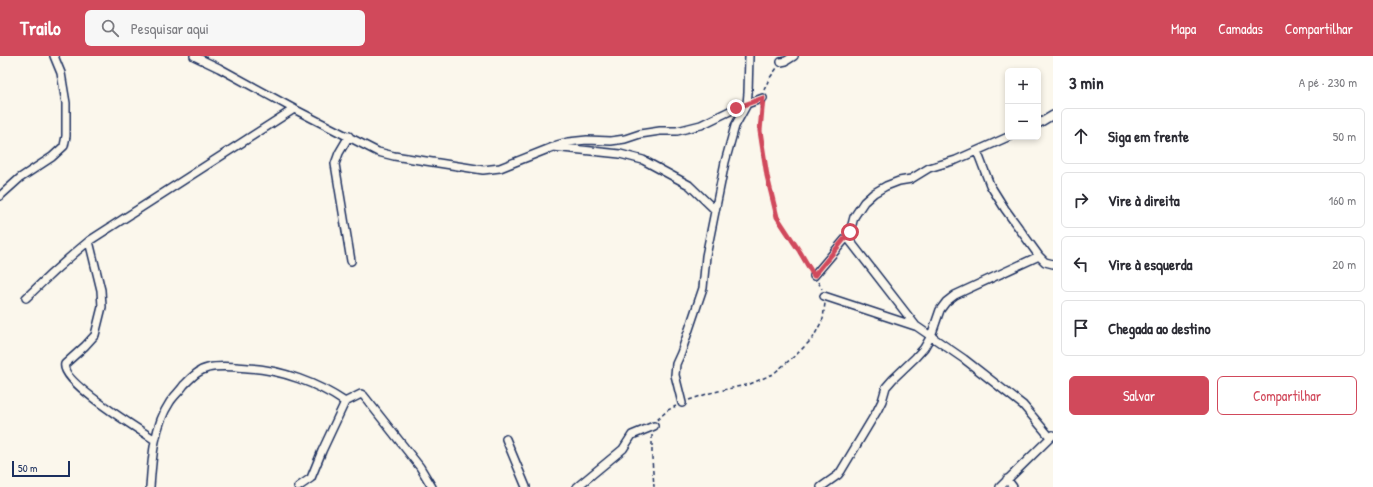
<!DOCTYPE html>
<html lang="pt">
<head>
<meta charset="utf-8">
<style>
  :root { --surface:#fff; --page:#f7f7f7; --text:#2b2b33; --muted:#7c7c81; --line:#e1e1e2; --accent:#d1495b }
  body { margin:0; font-family:"Patrick Hand",sans-serif; background:var(--page); color:var(--text) }
  .controls { position:absolute; right:12px; top:12px; display:grid; overflow:hidden; border-radius:6px; box-shadow:0 2px 6px #0003 }
  .controls button { width:36px; height:36px; display:grid; place-items:center; padding:0; border:0; border-bottom:1px solid var(--line); background:var(--surface); color:var(--text); font:20px sans-serif }
  .scale { position:absolute; left:12px; bottom:10px; width:58px; box-sizing:border-box; padding-left:4px; border:2px solid #1b2f5e; border-top:0; font-size:11px; line-height:14px; white-space:nowrap; color:#1b2f5e; -webkit-text-stroke:3px #fbf7ec; paint-order:stroke }
  .stop { position:absolute; width:12px; height:12px; margin:-9px; border:3px solid #d1495b; border-radius:50%; background:#fff }
  .stop.end { background:#d1495b; border-color:#fff; box-shadow:0 1px 4px #0008 }
  .list { margin:0; padding:0; list-style:none }
  h2 { display:flex; justify-content:space-between; align-items:center; height:52px; margin:0; padding:0 16px; font-size:17px }
  h2 small { font-size:13px; font-weight:400; color:var(--muted) }
  .list li { display:grid; grid-template-columns:26px 1fr auto; gap:12px; align-items:center; box-sizing:border-box; height:56px; margin:0 8px 8px; padding:0 8px; border:1px solid var(--line); border-radius:6px }
  .list b { display:block; font-size:15px; white-space:nowrap }
  .list em { font-size:13px; font-style:normal; color:var(--muted) }
  .actions { display:flex; gap:8px; padding:12px 16px }
  .actions a { flex:1; padding:9px 0; border:1px solid var(--accent); border-radius:6px; text-align:center; font-size:14px; color:var(--accent) }
  .actions .main { background:var(--accent); color:#fff }
  .icon { flex:none; width:22px; height:22px; fill:none; stroke:currentColor; stroke-width:2; stroke-linecap:round; stroke-linejoin:round }
  .map { position:relative; flex:none; width:1053px; height:431px; overflow:hidden }
  header { display:flex; align-items:center; gap:24px; box-sizing:border-box; height:56px; padding:0 20px; background:var(--accent); color:#fff }
  header strong { font-size:19px }
  nav { display:flex; gap:22px; margin-inline-start:auto; font-size:14px }
  .search { width:280px; height:36px; background:var(--page); display:flex; align-items:center; gap:10px; box-sizing:border-box; padding:0 14px; border-radius:6px; color:var(--muted); font-size:15px }
  main { display:flex }
  aside { flex:1; background:var(--surface) }
  .map>svg:first-child { display:block }
</style>
</head>
<body>
<header>
<strong>Trailo</strong>
<div class="search"><svg class="icon" aria-label="search" viewBox="0 0 24 24"><circle cx="10" cy="10" r="6"/><path d="M15 15l6 6"/></svg>Pesquisar aqui</div>
<nav><a>Mapa</a><a>Camadas</a><a>Compartilhar</a></nav>
</header>
<main>
<div class="map">
<svg width="1053" height="431" viewBox="0 0 1053 431">
  <rect width="100%" height="100%" fill="#fbf7ec"/>
  <filter id="ink" filterUnits="userSpaceOnUse"><feTurbulence type="fractalNoise" baseFrequency=".025" numOctaves="2"/><feDisplacementMap in="SourceGraphic" scale="8" xChannelSelector="R" yChannelSelector="G"/><feConvolveMatrix kernelMatrix="1 2 1 2 8 2 1 2 1" color-interpolation-filters="sRGB"/></filter>
  <g filter="url(#ink)">
    <g fill="none" stroke-linecap="round" stroke-linejoin="round">
      <defs>
        <path id="street" d="M194 0 219 12 294 53 378 96 394 100 483 114 500 112 553 91 620 98 643 104 689 129 715 154
          M781 6 786 5 794 0
          M1038 68 1053 59
          M349 80 339 97 335 108 351 205
          M557 89 568 86 587 84 611 85 625 83 640 78 660 75H677L701 69 736 52 763 42
          M977 95 990 129 1005 153 1039 200 1045 206 1053 208
          M0 140 20 122 52 101 64 90 66 80V47L61 17 54 0
          M847 181 916 270 964 303 1023 349 1050 381
          M89 185 101 234 102 251 95 279 85 290 65 308C59 325 140 374 155 384
          M814 220 847 181 850 176 854 161 864 146 874 137 886 130 899 125 911 123 929 112 956 104 1008 81
          M824 240 915 270
          M26 242C46 222 67 203 89 185L294 53
          M345 346 361 338 364 340 420 411 432 431
          M682 347 675 319 676 308 681 297 703 232 706 200 725 106 735 70 747 48 748 37 749 0
          M506 383 526 431
          M1007 423 1013 431
          M150 431C152 402 154 370 170 346 174 340 180 335 184 329 191 322 198 314 208 312 221 309 235 311 248 312 282 314 317 327 345 346L322 395 311 422 298 431
          M577 431 623 393 632 379 654 370
          M821 431 838 419 841 415 877 355 882 345 886 331 893 323 915 302 924 292 931 280 940 254 946 246 955 239 1039 200
          M1000 431 1053 379"/>
      </defs>
      <use href="#street" stroke="#1b2f5e" stroke-width="10"/>
      <path stroke="#1b2f5e" stroke-width="1.5" stroke-dasharray="4 3" stroke-linecap="butt" d="M764 34 769 23 777 12
        M762 50 760 75 767 120 777 161 810 213
        M818 226 822 233
        M689 344 710 337 750 328 773 318 797 298 813 282 823 263 825 247
        M657 364 668 354 676 350
        M652 379V402L654 431"/>
      <use href="#street" stroke="#fbf7ec" stroke-width="7"/>
    </g>
  </g>
  <g fill="none" stroke-linecap="round" stroke-linejoin="round" filter="url(#ink)">
    <path stroke="#d1495b" stroke-width="5" d="M736 52 763 42 760 75 767 120 777 161 800 196 814 220 850 176"/>
  </g>
</svg>
<div class="controls">
<button>+</button>
<button>−</button>
</div>
<div class="scale">50 m</div>
<div class="stop" style="left:850px;top:176px"></div>
<div class="stop end" style="left:736px;top:52px"></div>
</div>
<aside>
<h2>3 min<small>A pé · 230 m</small></h2>
<ul class="list">
<li><svg class="icon" aria-label="ahead" viewBox="0 0 24 24"><path d="M12 20V5M6 11l6-6 6 6"/></svg><div><b>Siga em frente</b></div><em>50 m</em></li>
<li><svg class="icon" aria-label="right" viewBox="0 0 24 24"><path d="M7 20v-9h11M14 6l5 5-5 5"/></svg><div><b>Vire à direita</b></div><em>160 m</em></li>
<li><svg class="icon" aria-label="left" viewBox="0 0 24 24"><path d="M17 20v-9H6M10 6l-5 5 5 5"/></svg><div><b>Vire à esquerda</b></div><em>20 m</em></li>
<li><svg class="icon" aria-label="arrive" viewBox="0 0 24 24"><path d="M6 21V4h12l-3 4 3 4H6"/></svg><div><b>Chegada ao destino</b></div></li>
</ul>
<div class="actions"><a class="main">Salvar</a><a>Compartilhar</a></div>
</aside>
</main>
</body>
</html>
